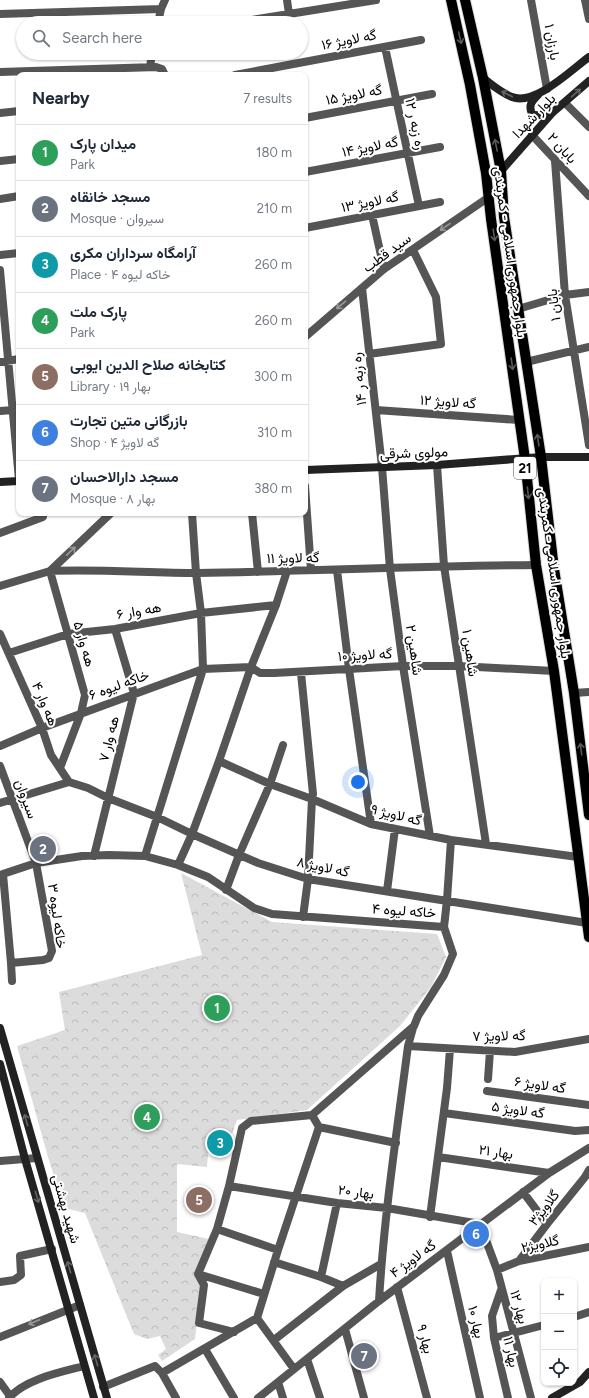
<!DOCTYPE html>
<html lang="en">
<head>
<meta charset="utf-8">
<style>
  :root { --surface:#fff; --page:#f6f6f7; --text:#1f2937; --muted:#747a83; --line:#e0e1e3; --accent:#1a73e8 }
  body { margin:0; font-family:Figtree,Vazirmatn,sans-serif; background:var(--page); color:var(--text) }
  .controls { position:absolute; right:12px; bottom:12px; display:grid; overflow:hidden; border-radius:8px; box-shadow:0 1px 3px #0004 }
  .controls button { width:36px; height:36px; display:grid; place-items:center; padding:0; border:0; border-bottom:1px solid var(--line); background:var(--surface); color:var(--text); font:20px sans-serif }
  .you { position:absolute; left:358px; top:782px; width:14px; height:14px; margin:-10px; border:3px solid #fff; border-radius:50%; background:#1a73e8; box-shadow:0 0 0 6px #1a73e833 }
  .badge { display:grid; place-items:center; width:26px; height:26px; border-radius:50%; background:var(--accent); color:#fff; font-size:13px; font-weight:700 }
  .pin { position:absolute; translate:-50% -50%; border:2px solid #fff; box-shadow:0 1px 4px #0006 }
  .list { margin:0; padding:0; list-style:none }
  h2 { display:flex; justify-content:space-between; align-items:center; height:52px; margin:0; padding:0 16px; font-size:17px }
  h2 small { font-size:13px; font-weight:400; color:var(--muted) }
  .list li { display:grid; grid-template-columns:26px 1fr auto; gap:12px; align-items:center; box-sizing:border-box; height:56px; padding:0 16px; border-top:1px solid var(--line) }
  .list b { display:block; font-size:15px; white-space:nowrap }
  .list p { margin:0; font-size:13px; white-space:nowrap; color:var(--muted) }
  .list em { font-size:13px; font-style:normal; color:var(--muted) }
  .icon { flex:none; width:22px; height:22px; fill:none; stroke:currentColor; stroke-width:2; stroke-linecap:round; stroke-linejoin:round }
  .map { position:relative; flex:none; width:589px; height:1398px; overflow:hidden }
  .search { position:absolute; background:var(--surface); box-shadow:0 1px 3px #0004; left:16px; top:16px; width:292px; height:44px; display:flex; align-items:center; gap:10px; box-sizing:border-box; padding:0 14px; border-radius:22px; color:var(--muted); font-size:15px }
  .panel { position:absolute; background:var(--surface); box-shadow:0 1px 3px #0004; left:16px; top:72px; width:292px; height:444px; border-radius:8px }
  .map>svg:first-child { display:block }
</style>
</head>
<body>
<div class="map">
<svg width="589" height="1398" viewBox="0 0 589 1398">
  <defs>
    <pattern id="park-crowns" width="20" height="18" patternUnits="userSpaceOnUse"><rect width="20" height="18" fill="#dcdcdc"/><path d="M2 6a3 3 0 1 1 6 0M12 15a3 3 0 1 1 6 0" fill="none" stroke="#bbb"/></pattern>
  </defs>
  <rect width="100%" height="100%" fill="#fff"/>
  <path fill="url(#park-crowns)" d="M181 873 272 922 437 934 446 957 431 987 400 1026 307 1110 237 1120 232 1134H209L207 1167 177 1164V1232L209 1239 195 1273 201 1286 195 1339 162 1361 158 1355 166 1349 160 1336 147 1339 134 1334 85 1213 64 1208 48 1157 17 1046 65 1030 59 992 202 955Z"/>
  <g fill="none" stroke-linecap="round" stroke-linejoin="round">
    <defs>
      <path id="primary" d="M451 0 470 85 486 173 491 219 525 459 536 565 554 671 589 937
        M465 0 483 78 501 171 504 217 541 457 554 569 574 693 589 815"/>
    </defs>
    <use href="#primary" stroke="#dbdbdb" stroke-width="12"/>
    <path stroke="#555" stroke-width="8" d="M287 0 289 14
      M531 0 547 89
      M585 0 589 19
      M0 14 161 9
      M158 23 161 9 165 0
      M233 23 376 0
      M385 47 419 206
      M150 67 152 53
      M0 72 156 67 162 69 165 75
      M235 75 421 40
      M565 103 589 127
      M0 113 19 111
      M305 118 432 94
      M532 135 589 196
      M0 161 19 159
      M555 161 565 295 589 445
      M305 172 440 147
      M0 199 19 196
      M372 215 384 269
      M305 228 440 202
      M0 255 19 253
      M0 270 19 480
      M362 288 382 467 390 569 403 666 430 836
      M518 309 565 295 589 292
      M305 337 384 269 489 197
      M369 354 441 344 436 297 413 250
      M0 362 19 359
      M526 362 589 347
      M376 410 519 420
      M0 411 13 410
      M437 465 444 566 486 844
      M305 486 311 570
      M252 513 258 572
      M0 533 43 517V513
      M337 570 349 669 371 824
      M0 586 50 571 111 513
      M0 634 42 728 51 755 69 782
      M9 653 68 634 115 629 201 613 276 605
      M251 667 260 673H274L403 666H458L554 671
      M301 673 313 794 312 799 308 879 303 917
      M574 693 589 692
      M0 746 42 728 203 669 251 667
      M219 761 270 784 312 799 371 824 451 840 578 857
      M0 766 36 863 52 951 49 958 43 960 11 963
      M60 768 81 713 85 695 50 571C100 569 149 573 198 573 311 571 424 566 536 565
      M69 782 88 788 108 798 157 817 192 834 258 863 308 879 587 923
      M0 803 69 782
      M94 856 134 693 115 629
      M145 856 203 669 201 613 196 573 192 513
      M178 865 192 834 219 761 251 667 276 605 287 571
      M3 874 11 963 12 981
      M0 875 36 863 82 856 109 855 145 856 178 865 208 877 254 908 272 914 444 927 453 954 444 975 418 1016 414 1026 312 1115 251 1121 242 1128 229 1186 217 1229 198 1274 204 1285 199 1323 234 1332
      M226 890 239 855 270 784 283 745
      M387 891 395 829
      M444 927 447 900 451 840
      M408 1046 515 1052 589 1039
      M488 1079 490 1051
      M487 1091 589 1105
      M444 1113 575 1131 589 1130
      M319 1127 396 1143
      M438 1157 549 1173
      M229 1186 337 1203 387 1208 480 1224 497 1270 531 1398
      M523 1192 547 1224
      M430 1217 447 1088 450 1049
      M217 1229 278 1250
      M447 1251 480 1398
      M519 1261 547 1224 585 1177 589 1170
      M274 1262 321 1277 343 1286
      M497 1270 519 1261 589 1247
      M198 1274 264 1294
      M321 1277 337 1203
      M0 1282 14 1280 21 1275 20 1256 52 1249
      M397 1287 427 1398
      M501 1290 492 1316 494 1338 508 1398
      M379 1301C384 1215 397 1131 408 1046L413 1028
      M574 1317 589 1312
      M257 1318 294 1369
      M345 1329 364 1398
      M0 1337 80 1305
      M494 1338 544 1325
      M274 1340 343 1286 381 1264
      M205 1349 234 1398
      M307 1359 320 1398
      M162 1373 257 1318 278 1250 319 1127 312 1115
      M0 1382 10 1396
      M278 1382 283 1398
      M103 1387 155 1366 162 1373 176 1398
      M9 1398C25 1379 61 1372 84 1366
      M258 1398 379 1301 549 1173 589 1148"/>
    <path stroke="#555" stroke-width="8" d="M0 1161 37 1158"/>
    <path stroke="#222" stroke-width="8" d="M483 78C492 85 501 93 512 97 535 106 571 70 589 57
      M538 95C532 101 528 105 532 114 538 117 545 114 552 113
      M486 173 501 171 552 113 589 81
      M305 470 437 465 541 457H589
      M0 482 19 481
      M0 1028 107 1398
      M0 1064 25 1159 94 1398
      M552 1398 580 1382 589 1372"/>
    <use href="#primary" stroke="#000" stroke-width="10"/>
  </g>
  <defs><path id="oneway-shaft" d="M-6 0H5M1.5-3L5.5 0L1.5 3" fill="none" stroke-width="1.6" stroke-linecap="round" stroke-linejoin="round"/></defs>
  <g stroke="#595959">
    <use href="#oneway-shaft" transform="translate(460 38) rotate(77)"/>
    <use href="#oneway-shaft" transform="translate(496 145) rotate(-101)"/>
    <use href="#oneway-shaft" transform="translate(494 235) rotate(82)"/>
    <use href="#oneway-shaft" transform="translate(512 364) rotate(82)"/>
    <use href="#oneway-shaft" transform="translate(538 440) rotate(-99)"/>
    <use href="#oneway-shaft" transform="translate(528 493) rotate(84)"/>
    <use href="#oneway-shaft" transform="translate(581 749) rotate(-97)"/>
  </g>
  <g stroke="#646464">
    <use href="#oneway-shaft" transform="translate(576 93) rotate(-41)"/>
    <use href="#oneway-shaft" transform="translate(507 94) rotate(-153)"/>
    <use href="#oneway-shaft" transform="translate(26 1120) rotate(-106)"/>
    <use href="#oneway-shaft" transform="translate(37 1197) rotate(73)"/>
    <use href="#oneway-shaft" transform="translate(69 1267) rotate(-106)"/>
    <use href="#oneway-shaft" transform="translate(96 1360) rotate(-106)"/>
  </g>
  <g stroke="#999">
    <use href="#oneway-shaft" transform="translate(445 227) rotate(145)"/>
    <use href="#oneway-shaft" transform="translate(341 305) rotate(140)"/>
    <use href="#oneway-shaft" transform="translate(71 551) rotate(-44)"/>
    <use href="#oneway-shaft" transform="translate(34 1322) rotate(157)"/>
  </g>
  <g text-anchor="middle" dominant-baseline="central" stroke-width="4" stroke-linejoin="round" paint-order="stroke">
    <rect fill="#fff" stroke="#4c4c4c" stroke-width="1" x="514" y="457" width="22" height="22" rx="3"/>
    <g font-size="13" font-weight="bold" fill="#000">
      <text x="525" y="468">21</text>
    </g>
    <g font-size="14" fill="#000" stroke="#fff">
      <text transform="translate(349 40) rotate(-11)">۱۶ گه لاویژ</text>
      <text transform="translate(552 42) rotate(80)">بارزان ۱</text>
      <text transform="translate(354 95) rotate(-11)">گه لاویژ ۱۵</text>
      <text transform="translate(534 116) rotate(-46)">بلوار شهدا</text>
      <text transform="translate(415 124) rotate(78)">ره زبه ر ۱۲</text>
      <text transform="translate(370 147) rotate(-11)">گه لاویژ ۱۴</text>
      <text transform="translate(562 148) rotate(48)">بابان ۲</text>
      <text transform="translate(370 202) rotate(-11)">گه لاویژ ۱۳</text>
      <text transform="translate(510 252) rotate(82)">بلوار جمهوری اسلامی - کمربندی</text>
      <text transform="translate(387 253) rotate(-36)">سید قطب</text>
      <text transform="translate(554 305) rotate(-97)">بابان ۱</text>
      <text transform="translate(359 379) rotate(-96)">ره زبه ر ۱۴</text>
      <text transform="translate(448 402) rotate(4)">گه لاویژ ۱۲</text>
      <text transform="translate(414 453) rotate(-2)">مولوی شرقی</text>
      <text transform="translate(293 558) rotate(-1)">گه لاویژ ۱۱</text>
      <text transform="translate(554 573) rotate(82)">بلوار جمهوری اسلامی - کمربندی</text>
      <text transform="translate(139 611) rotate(-10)">هه وار ۶</text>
      <text transform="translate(84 644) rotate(74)">هه وار ۵</text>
      <text transform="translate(414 650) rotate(82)">شاهین ۲</text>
      <text transform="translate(470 653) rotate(82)">شاهین ۱</text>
      <text transform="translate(365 655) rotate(-3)">گه لاویژ ۱۰</text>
      <text transform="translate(119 685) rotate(-20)">خاکه لیوه ۶</text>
      <text transform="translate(45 704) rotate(67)">هه وار ۴</text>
      <text transform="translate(109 739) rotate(-76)">هه وار ۷</text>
      <text transform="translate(26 799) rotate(70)">سیروان</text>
      <text transform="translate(396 815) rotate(14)">گه لاویژ ۹</text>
      <text transform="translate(323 867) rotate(12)">گه لاویژ ۸</text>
      <text transform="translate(404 911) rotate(4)">خاکه لیوه ۴</text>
      <text transform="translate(57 916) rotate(82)">خاکه لیوه ۳</text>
      <text transform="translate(499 1036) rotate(-1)">گه لاویژ ۷</text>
      <text transform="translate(540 1085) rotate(8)">گه لاویژ ۶</text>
      <text transform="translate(518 1110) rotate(8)">گه لاویژ ۵</text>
      <text transform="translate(496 1152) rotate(8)">بهار ۲۱</text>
      <text transform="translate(356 1192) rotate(7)">بهار ۲۰</text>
      <text transform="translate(544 1208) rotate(-52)">گلاویژ۳</text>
      <text transform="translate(66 1209) rotate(74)">شهید بهشتی</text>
      <text transform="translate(540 1244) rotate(-12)">گلاویژ۲</text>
      <text transform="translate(413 1259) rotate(-36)">گه لاویژ ۴</text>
      <text transform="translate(519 1307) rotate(74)">بهار ۱۲</text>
      <text transform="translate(476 1322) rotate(77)">بهار ۱۰</text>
      <text transform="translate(425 1339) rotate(75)">بهار ۹</text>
      <text transform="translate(511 1352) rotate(78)">بهار ۱۱</text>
    </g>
  </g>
</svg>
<div class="controls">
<button>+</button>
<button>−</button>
<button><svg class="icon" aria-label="locate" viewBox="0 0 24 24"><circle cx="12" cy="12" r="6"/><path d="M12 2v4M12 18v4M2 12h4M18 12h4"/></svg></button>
</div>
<div class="you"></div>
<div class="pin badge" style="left:217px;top:1008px;background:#2e9e5b">1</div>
<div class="pin badge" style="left:43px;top:849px;background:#6b7280">2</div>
<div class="pin badge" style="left:220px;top:1143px;background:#0f9aa8">3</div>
<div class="pin badge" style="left:147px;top:1117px;background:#2e9e5b">4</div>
<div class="pin badge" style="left:199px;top:1200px;background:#8d6e63">5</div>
<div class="pin badge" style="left:476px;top:1234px;background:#3f7fe0">6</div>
<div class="pin badge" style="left:364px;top:1356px;background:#6b7280">7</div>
<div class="search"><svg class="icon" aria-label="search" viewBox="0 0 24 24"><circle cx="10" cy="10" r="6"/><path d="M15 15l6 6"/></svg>Search here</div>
<section class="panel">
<h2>Nearby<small>7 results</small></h2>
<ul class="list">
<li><span class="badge" style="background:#2e9e5b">1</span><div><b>میدان پارک</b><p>Park</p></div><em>180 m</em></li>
<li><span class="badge" style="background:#6b7280">2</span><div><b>مسجد خانقاه</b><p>Mosque · سیروان</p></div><em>210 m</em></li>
<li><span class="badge" style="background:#0f9aa8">3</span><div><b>آرامگاه سرداران مکری</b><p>Place · خاکه لیوه ۴</p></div><em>260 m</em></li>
<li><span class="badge" style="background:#2e9e5b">4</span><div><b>پارک ملت</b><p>Park</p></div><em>260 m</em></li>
<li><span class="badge" style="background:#8d6e63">5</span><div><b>کتابخانه صلاح الدین ایوبی</b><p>Library · بهار ۱۹</p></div><em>300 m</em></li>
<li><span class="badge" style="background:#3f7fe0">6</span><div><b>بازرگانی متین تجارت</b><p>Shop · گه لاویژ ۴</p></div><em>310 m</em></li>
<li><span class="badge" style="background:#6b7280">7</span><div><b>مسجد دارالاحسان</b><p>Mosque · بهار ۸</p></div><em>380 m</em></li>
</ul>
</section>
</div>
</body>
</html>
